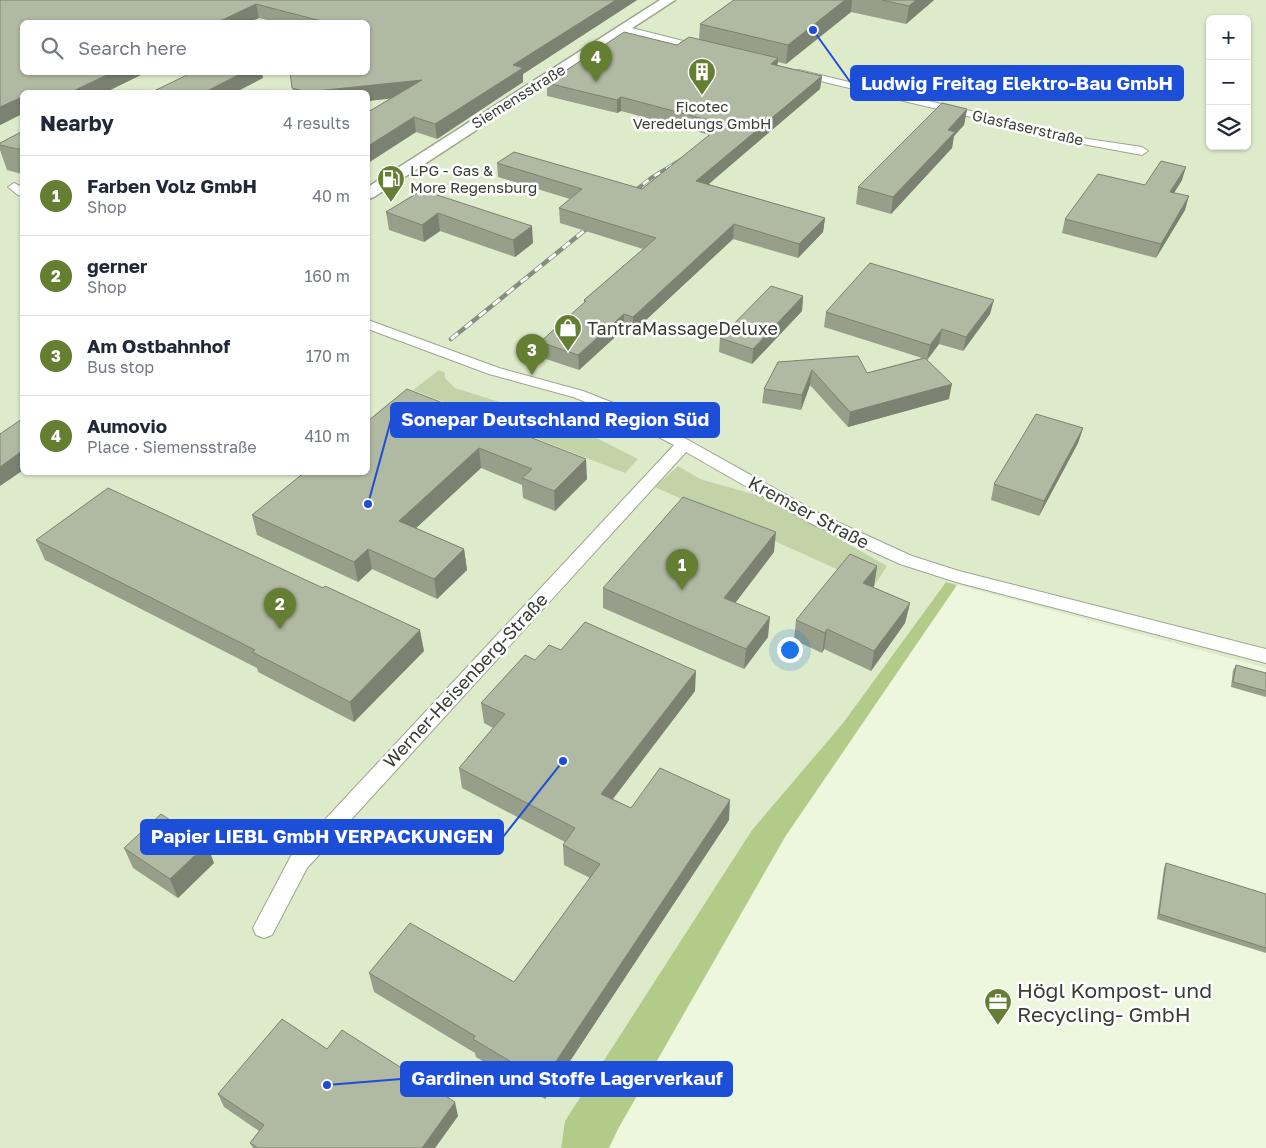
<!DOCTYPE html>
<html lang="en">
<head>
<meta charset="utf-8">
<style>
  :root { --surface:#fff; --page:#f2f2f3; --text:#1f2937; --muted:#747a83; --line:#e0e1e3; --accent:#657f32 }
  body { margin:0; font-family:"Golos Text",sans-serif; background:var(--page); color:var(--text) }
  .controls { position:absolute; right:15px; top:15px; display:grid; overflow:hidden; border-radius:8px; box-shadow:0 1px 4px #0004 }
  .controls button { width:45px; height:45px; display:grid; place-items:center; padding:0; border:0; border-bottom:1px solid var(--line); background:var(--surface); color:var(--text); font:25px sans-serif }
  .you { position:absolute; left:789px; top:649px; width:18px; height:18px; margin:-12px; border:4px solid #fff; border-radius:50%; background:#1a73e8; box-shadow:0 0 0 8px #1a73e833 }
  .badge { display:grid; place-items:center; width:32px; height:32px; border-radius:50%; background:var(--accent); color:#fff; font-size:16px; font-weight:700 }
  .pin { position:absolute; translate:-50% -41px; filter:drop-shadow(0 1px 2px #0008) }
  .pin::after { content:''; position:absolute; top:26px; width:18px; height:15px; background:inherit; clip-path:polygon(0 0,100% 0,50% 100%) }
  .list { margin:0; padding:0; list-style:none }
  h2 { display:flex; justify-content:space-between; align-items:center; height:65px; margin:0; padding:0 20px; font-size:21px }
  h2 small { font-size:16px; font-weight:400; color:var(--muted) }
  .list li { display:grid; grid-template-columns:32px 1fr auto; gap:15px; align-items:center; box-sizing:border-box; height:80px; padding:0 20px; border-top:1px solid var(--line) }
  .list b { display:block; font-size:19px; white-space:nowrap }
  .list p { margin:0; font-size:16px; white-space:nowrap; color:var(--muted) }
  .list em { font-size:16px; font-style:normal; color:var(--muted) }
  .icon { flex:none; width:28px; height:28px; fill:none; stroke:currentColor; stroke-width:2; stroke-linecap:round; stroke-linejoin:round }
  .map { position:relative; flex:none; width:1266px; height:1148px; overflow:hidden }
  .search { position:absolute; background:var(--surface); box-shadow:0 1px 4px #0004; left:20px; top:20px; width:350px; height:55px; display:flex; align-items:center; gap:12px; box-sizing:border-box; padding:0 18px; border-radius:8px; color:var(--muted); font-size:19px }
  .panel { position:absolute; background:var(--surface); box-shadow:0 1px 4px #0004; left:20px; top:90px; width:350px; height:385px; border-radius:8px }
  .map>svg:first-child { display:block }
</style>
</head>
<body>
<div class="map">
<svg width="1266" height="1148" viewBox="0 0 1266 1148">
  <rect width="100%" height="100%" fill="#edf7de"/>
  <path fill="#deebcb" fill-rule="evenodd" d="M0 0H1266V668L946 582 843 723 752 830 565 1121 561 1148H0ZM1210 19H1247V146H1210ZM22 22H368V72H22ZM22 92H368V472H22Z"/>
  <path fill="#c2d3a7" d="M439 370 445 373V378L455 388 569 424 638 459 625 473 413 390Z
    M678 466 700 479 767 498 887 566 874 586 655 487Z"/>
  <path fill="#b3cb89" d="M946 582 957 585 785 837 618 1129 609 1148H561L565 1121 752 830 843 723Z"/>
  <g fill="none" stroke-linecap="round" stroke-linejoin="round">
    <defs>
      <path id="minor" d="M624 26 707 47 708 49 703 52 620 31 619 29Z
        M799 70 1088 139 1142 147 1148 151 1142 155 1088 145 795 75 794 73 795 71Z
        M14 183 22 187V196L18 195 8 187Z
        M368 320 499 368 583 391 616 404 690 441 822 515 912 556 959 571 1266 649V663L956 582 900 564 810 523 686 452 307 868 272 935 264 938 256 935 253 928 291 856 674 445 606 410 573 397 489 374 368 329Z"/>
      <path id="tertiary" d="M660 0H675L374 197 368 199V187Z"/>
    </defs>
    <use href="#minor" stroke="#9ca58e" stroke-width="2"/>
    <use href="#tertiary" stroke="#9ca58e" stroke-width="3"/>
    <use href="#minor" fill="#fff" fill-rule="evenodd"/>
    <use href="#tertiary" fill="#fff" fill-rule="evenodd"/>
    <defs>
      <path id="rail-far1" d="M632 193 651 178 684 158"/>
      <path id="rail" d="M627 197 633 192
        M451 339 595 222"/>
    </defs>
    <use href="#rail-far1" stroke="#888e7e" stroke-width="4"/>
    <use href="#rail" stroke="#888e7e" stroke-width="4.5"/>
    <use href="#rail-far1" stroke="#fff" stroke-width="2.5" stroke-dasharray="7" stroke-linecap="butt"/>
    <use href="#rail" stroke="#fff" stroke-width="3" stroke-dasharray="9" stroke-linecap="butt"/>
  </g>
  <path fill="#979f8a" d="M0 0H637L523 74V82L437 139 416 132 368 163V112L391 98 368 101V92H293L290 72 368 22H276L259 18 22 72H147L106 92H22V114L0 125Z
    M734 0H934L906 24 851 12 786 64 778 62 777 65 822 76 820 89 708 184 825 218 823 232 798 258 733 239 633 332 624 329 579 370 540 357V342L584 304V300L643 249 560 223 559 208 570 199 498 177 497 163 642 189 710 135 621 111 617 113 547 96V83L699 39 700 24Z
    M967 109 964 125 954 136 952 148 891 214 856 204 858 187Z
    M22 132V174L7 170 0 150V143Z
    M1182 180 1174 193 1185 210 1156 258 1062 233 1065 219 1145 185Z
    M422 190 533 243 515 257 440 231 424 242 389 230 386 212Z
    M803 296 802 311 752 364 719 352 720 338Z
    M826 312 990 314 963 351 939 344 927 360 949 399 848 427 810 385 801 410 762 403 764 389 778 362 867 373 922 358 824 327Z
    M407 389 587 479 555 511 523 498 522 485 481 468 416 528 464 549 467 570 437 599 372 569 358 582 257 535 252 515Z
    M1083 428 1078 443 1039 516 991 500 994 484Z
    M36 540 424 651 354 722 258 672 257 668 45 560Z
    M774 552 735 603 768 637 744 669 603 608V588Z
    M877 566 874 586 872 587 910 603 905 623 871 671 824 649 822 653 794 640 796 620Z
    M561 650 695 691 613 799 631 808 729 820 545 1099 476 1057 475 1053 374 992 369 973 514 982 590 878 564 865 563 845 565 842 462 788 459 768 493 728 484 723 481 703 535 660Z
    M1236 665 1266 673V697L1231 687 1233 670Z
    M124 848 214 863 178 898 133 868Z
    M1166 863 1266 894V953L1157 919 1164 868Z
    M327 1049 458 1116 435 1148H253L250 1143 259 1131 224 1107 218 1094Z"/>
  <path fill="#7b8271" d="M616 0H637L523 74V82L437 139 435 124 513 65Z
    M845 0H852L851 12 786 64 788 45Z
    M916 0H934L906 24 909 6Z
    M256 4 259 18 250 22H218Z
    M778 58 777 71 771 64Z
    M113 72H147L106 92H71Z
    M244 72H262L263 78 236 92H205Z
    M822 76 820 89 696 195V181Z
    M422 80 423 95 368 101V92H306Z
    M22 97V114L0 125V107Z
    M621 97V111L617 113V100Z
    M967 109 964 125 954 136 952 148 891 214 893 197 948 130Z
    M414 117 416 132 368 163V146Z
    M1186 167 1182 180 1166 206 1170 192Z
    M1189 196 1185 210 1156 258 1161 244Z
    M438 213 440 231 424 242 422 225Z
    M825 218 823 232 798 258 799 244Z
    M734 224 733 239 633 332V317Z
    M532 226 533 243 515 257 513 240Z
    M803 296 802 311 752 364 753 349Z
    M994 300 990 314 963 351 966 337Z
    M624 314V329L579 370 578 355Z
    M942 329 939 344 927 360 930 345Z
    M812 370 810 385 801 410 802 395Z
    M952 384 949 399 848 427 850 412Z
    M1083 428 1078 443 1039 516 1044 501Z
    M479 448 481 468 402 541 399 521Z
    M22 451V471L0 486V467Z
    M586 459 587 479 555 511 554 491Z
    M776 532 774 552 723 619 724 598Z
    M368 549 372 569 358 582 354 562Z
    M464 549 467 570 437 599 434 579Z
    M877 566 874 586 860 603 863 583Z
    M910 603 905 623 871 671 874 651Z
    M770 617 768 637 744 669 746 649Z
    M827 629 824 649 822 653 825 633Z
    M420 630 424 651 354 722 350 702Z
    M696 671 695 691 602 813 601 794Z
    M730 800 729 820 545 1099 543 1081Z
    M207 844 214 863 178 898 170 879Z
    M455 1102 458 1116 435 1148H422Z"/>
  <path fill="#b0b9a1" stroke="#7b8271" d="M0 0H616L513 65 523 68 435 124 414 117 368 146V112L422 80 306 92 292 88 290 72H368V22H325L256 4 218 22H22V72H113L71 92H22V97L0 107Z
    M734 0H845L788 45 700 24Z
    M882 0H916L909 6Z
    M624 32 677 45 689 37 778 58 771 64 822 76 696 181 825 218 799 244 734 224 633 317 624 314 578 355 540 342 586 301 584 300 656 238 559 208 582 189 497 163 514 152 642 189 723 124 621 97 617 100 547 83Z
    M193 72H244L205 92H152Z
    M942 103 967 109 948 130 955 132 893 197 858 187Z
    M21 132H22V150L0 145V143Z
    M1161 161 1186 167 1170 192 1189 196 1161 244 1065 219 1098 174 1145 185Z
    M422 190 532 226 513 240 438 213 422 225 386 212Z
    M870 263 994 300 966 337 942 329 930 345 826 312Z
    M771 286 803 296 753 349 720 338Z
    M858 356 867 373 925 358 952 384 850 412 812 370 802 395 764 389 778 362Z
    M407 389 586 459 554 491 522 478 532 469 479 448 399 521 464 549 434 579 368 549 354 562 252 515 305 472H368V421Z
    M1036 414 1083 428 1044 501 994 484Z
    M22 419V451L0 467V434Z
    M108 488 323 588 325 586 420 630 350 702 252 652 255 650 36 540Z
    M683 497 776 532 724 598 770 617 746 649 603 588Z
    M850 554 877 566 863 583 910 603 874 651 827 629 825 633 796 620Z
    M585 622 696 671 601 794 631 808 660 768 730 800 543 1081 473 1039 475 1036 369 973 410 923 514 982 600 864 563 845 575 828 459 768 505 714 481 703 525 655 535 660 549 645 561 650Z
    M1236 665 1266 673V691L1233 682Z
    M161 814 207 844 170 879 124 848Z
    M1166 863 1266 894V948L1159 914Z
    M282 1019 327 1049 342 1030 455 1102 422 1148H258L250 1143 264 1125 218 1094Z"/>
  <defs>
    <symbol id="building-pin" viewBox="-11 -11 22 30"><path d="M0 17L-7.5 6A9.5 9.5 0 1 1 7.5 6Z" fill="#657f32" stroke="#fff"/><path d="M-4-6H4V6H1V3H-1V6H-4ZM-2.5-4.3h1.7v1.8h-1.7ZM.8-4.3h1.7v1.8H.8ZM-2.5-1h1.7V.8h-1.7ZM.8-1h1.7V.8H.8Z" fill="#fff"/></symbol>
    <symbol id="fuel-pin" viewBox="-11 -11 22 30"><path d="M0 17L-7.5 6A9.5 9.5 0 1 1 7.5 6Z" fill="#657f32" stroke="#fff"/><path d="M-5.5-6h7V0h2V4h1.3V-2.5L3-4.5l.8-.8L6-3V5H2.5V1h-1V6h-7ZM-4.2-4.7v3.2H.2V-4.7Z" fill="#fff"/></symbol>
    <symbol id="shop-pin" viewBox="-11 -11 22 30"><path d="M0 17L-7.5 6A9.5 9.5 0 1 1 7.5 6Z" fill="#657f32" stroke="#fff"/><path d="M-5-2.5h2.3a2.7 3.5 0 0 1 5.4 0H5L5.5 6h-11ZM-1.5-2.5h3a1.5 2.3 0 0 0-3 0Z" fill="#fff"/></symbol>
    <symbol id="office-pin" viewBox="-11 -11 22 30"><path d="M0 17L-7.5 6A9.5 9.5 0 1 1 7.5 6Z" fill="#657f32" stroke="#fff"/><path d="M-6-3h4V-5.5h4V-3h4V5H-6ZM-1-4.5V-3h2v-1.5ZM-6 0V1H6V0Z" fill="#fff"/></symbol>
  </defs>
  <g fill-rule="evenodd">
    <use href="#building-pin" x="686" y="56" width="32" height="43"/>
    <use href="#fuel-pin" x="375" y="163" width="32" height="43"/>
    <use href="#shop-pin" x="552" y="312" width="32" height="43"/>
    <use href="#office-pin" x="982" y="986" width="32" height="43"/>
  </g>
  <g text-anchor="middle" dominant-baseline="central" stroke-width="5" stroke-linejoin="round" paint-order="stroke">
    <g font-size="15" fill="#3a3d34" stroke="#fff">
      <text transform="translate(518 96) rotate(-32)">Siemensstraße</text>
      <text transform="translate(1028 127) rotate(13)">Glasfaserstraße</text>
    </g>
    <g font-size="15" fill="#3a3d34" stroke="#fff">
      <text x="702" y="106">Ficotec<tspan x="702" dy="17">Veredelungs GmbH</tspan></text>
      <text x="410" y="170" text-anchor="start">LPG - Gas &amp;<tspan x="410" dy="17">More Regensburg</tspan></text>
    </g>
    <g font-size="18" fill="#3a3d34" stroke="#fff" text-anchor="start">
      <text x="587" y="328">TantraMassageDeluxe</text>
    </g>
    <g font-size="18" fill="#3a3d34" stroke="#fff">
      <text transform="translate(809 512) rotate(28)">Kremser Straße</text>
      <text transform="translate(465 680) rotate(-47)">Werner-Heisenberg-Straße</text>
    </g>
    <g font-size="21" fill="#3a3d34" stroke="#fff" text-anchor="start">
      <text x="1017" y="990">Högl Kompost- und<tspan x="1017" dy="24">Recycling- GmbH</tspan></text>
    </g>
  </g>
  <path fill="none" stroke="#1d4ed8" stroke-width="2" d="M813 30L851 83M368 504L391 420M563 761L503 837M327 1085L401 1079"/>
  <g fill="#1d4ed8" stroke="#fff" stroke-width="2">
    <circle cx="813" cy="30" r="5"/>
    <circle cx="368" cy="504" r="5"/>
    <circle cx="563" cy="761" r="5"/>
    <circle cx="327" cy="1085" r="5"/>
  </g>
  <g fill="#1d4ed8" stroke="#1d4ed8" stroke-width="2">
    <rect x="851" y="66" width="332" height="34" rx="5"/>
    <rect x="391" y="403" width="328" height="34" rx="5"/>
    <rect x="141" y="820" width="362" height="34" rx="5"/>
    <rect x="401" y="1062" width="331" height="34" rx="5"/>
  </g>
  <g font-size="19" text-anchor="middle" font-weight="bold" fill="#fff">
    <text x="1017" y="90">Ludwig Freitag Elektro-Bau GmbH</text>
    <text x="555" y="426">Sonepar Deutschland Region Süd</text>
    <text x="322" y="843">Papier LIEBL GmbH VERPACKUNGEN</text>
    <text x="567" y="1085">Gardinen und Stoffe Lagerverkauf</text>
  </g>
</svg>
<div class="controls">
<button>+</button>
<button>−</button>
<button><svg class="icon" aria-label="layers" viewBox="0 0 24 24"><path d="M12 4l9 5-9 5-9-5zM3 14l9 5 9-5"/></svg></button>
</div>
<div class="you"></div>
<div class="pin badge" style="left:682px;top:590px">1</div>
<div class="pin badge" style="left:280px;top:629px">2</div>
<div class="pin badge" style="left:532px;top:375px">3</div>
<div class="pin badge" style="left:596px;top:82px">4</div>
<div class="search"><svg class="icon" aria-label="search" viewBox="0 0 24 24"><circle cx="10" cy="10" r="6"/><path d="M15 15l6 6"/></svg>Search here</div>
<section class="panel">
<h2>Nearby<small>4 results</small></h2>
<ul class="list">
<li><span class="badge">1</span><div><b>Farben Volz GmbH</b><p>Shop</p></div><em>40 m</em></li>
<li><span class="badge">2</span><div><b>gerner</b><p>Shop</p></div><em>160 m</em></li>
<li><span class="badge">3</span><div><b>Am Ostbahnhof</b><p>Bus stop</p></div><em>170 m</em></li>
<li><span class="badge">4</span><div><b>Aumovio</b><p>Place · Siemensstraße</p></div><em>410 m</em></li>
</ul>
</section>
</div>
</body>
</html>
